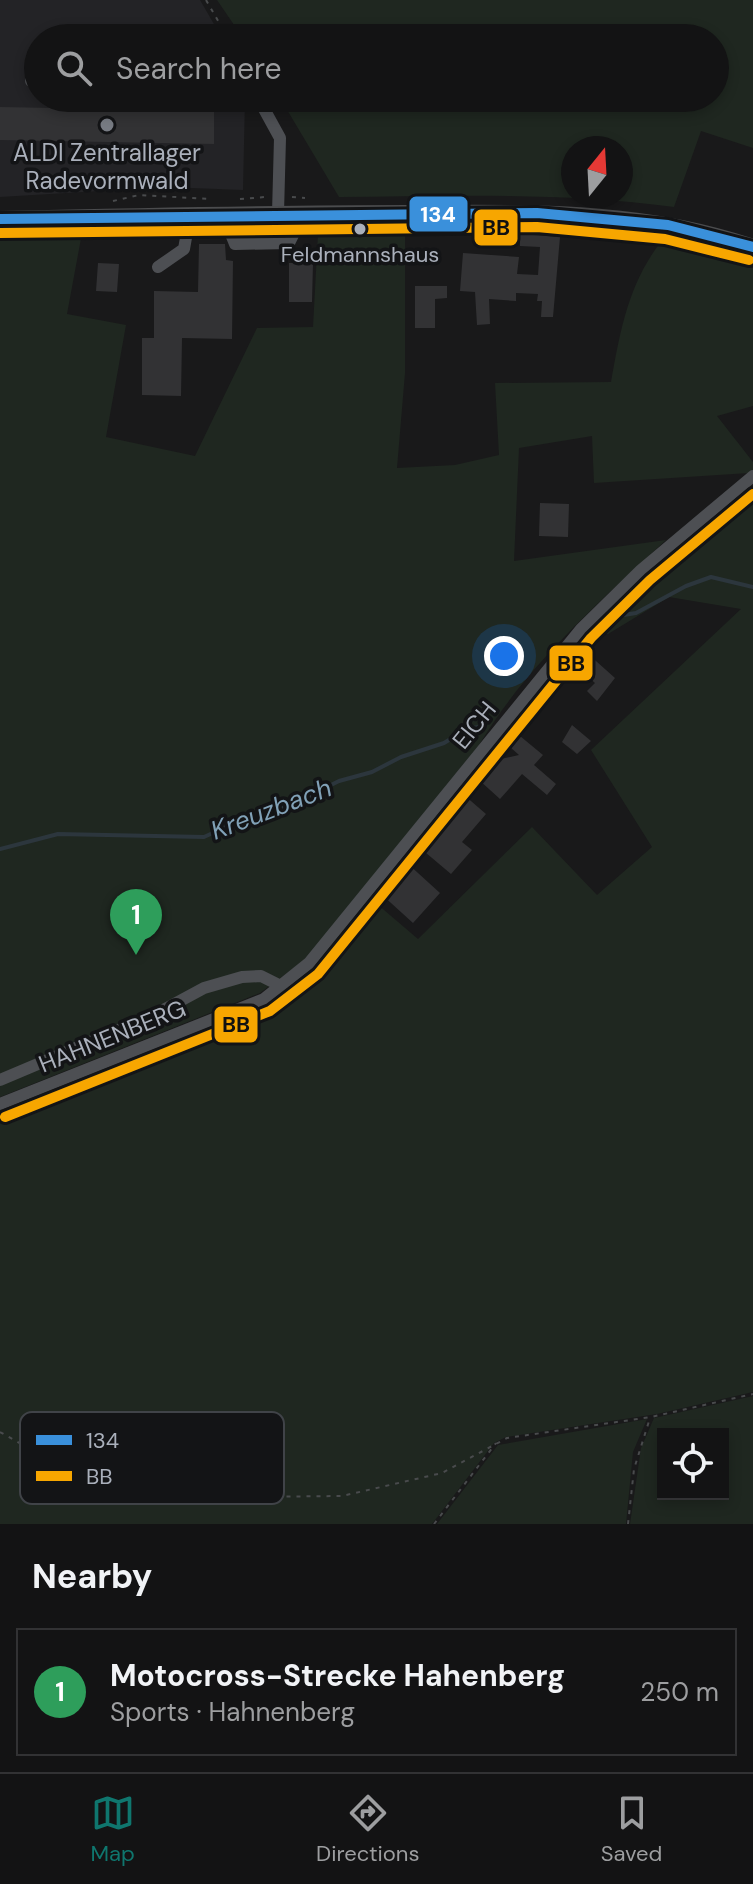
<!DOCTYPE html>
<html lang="en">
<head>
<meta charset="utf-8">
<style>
  :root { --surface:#131314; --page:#1c1c1d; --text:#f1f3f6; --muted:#9d9ea0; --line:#323234; --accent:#0f766e }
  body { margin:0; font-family:"DM Sans",sans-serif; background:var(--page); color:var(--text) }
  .controls { position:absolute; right:24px; bottom:24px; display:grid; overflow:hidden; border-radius:0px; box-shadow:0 4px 12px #0003 }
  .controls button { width:72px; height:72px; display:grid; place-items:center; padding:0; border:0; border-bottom:2px solid var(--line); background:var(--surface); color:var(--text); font:40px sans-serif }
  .compass { position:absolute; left:561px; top:136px; width:72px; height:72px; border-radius:50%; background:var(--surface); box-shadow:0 4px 12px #0003; rotate:18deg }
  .you { position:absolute; left:504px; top:656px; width:28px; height:28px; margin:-20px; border:6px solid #fff; border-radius:50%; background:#1a73e8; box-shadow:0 0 0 12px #1a73e833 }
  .badge { display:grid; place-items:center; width:52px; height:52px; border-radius:50%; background:var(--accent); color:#fff; font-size:26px; font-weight:700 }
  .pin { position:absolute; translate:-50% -66px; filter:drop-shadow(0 2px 4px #0008) }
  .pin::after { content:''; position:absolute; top:42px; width:28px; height:24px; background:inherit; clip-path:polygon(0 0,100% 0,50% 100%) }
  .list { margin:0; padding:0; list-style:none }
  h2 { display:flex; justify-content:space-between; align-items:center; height:104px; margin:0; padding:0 32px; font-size:34px }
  h2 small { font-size:26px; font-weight:400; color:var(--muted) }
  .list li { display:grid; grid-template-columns:52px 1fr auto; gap:24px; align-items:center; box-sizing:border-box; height:128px; margin:0 16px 16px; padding:0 16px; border:2px solid var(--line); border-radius:0px }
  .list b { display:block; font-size:30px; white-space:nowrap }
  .list p { margin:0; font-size:26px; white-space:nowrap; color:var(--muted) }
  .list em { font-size:26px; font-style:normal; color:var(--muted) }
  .icon { flex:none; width:44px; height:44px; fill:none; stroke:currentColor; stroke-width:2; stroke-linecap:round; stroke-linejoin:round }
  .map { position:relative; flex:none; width:753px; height:1524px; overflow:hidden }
  .search { position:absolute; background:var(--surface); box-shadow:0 4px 12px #0003; left:24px; right:24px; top:24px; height:88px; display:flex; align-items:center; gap:20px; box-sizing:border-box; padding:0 28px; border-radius:44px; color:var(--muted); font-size:30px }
  .sheet { height:248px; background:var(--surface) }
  nav { display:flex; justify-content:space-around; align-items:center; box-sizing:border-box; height:112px; border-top:2px solid var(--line); background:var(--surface); font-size:22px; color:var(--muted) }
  nav a { display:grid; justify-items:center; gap:4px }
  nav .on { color:var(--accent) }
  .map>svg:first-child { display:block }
</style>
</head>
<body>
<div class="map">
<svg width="753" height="1524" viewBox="0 0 753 1524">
  <rect width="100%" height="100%" fill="#19191a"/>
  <path fill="#232326" d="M0 0H200L222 38H38V98H245L243 190 166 187 0 197Z"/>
  <path fill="#1f2720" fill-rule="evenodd" d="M217 0H753V148L701 131 674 207C563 192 451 196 339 197L280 98H715V38H243ZM573 148H621V196H573Z
    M405 230V373L397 468 455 465 499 455 495 383 611 382C620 332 628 285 660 243L753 268V406L717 416 753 462V470L749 473 594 483 592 436 519 448 514 561 666 540C599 602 526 666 479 745L306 959 260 993 0 1097V232L82 233 67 314 126 325 106 437 195 456 257 328 313 327 318 234Z
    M753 487V1392L657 1414 506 1437 494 1443 432 1524H0V1110L267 1004 304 977 370 898 418 939 532 827 597 895 652 847 591 750 741 609 669 597 608 634 588 629 665 558Z
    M753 1396V1524H630L641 1448 654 1418ZM663 1434H723V1494H663Z
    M647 1419 633 1452 626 1524H437L498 1445Z"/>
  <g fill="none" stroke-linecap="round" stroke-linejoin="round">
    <path stroke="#2c363d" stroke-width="4" d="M592 633 611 617 636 613 686 586 711 577 753 587
      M0 849 58 834 204 837 256 813 293 804 339 781 372 772 401 757 444 743 467 729 485 726"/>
  </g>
  <path fill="#323234" d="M0 107 214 111V144L0 140Z
    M520 234 560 237 553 317H541L542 301H537L538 294 516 293V301L489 299 490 324 477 325 475 292 460 291 463 253 519 257 517 274 538 275 540 247 520 246Z
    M199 244H225L226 260 233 261 232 339 182 338 181 396 142 395V338H154V291L198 292Z
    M98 263 119 264 117 292 96 291Z
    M289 263H313L312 302H289Z
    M415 286H447V298L435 299V328H415Z
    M540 503 569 504 568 537 539 536Z
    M587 653 615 678 597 701 587 691 595 683 575 665Z
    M572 725 591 741 577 754 562 742Z
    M520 736 543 755 534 765 556 784 547 795 522 774 500 799 479 780 496 760 519 755 510 747Z
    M464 795 486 814 462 842 472 850 451 874 419 847Z
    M407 863 440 893 413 923 380 893Z"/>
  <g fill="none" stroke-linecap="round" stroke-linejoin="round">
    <path stroke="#494b4d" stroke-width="2" stroke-dasharray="4 6" stroke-linecap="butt" d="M206 0 228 38
      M292 197 305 198
      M240 199 265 197
      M113 201 139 195 210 199
      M309 229 357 233 370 229
      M0 1432 80 1477 123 1488 247 1497 342 1496 442 1473 507 1438 651 1417 753 1394
      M434 1524 496 1443
      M628 1524 634 1469 650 1418"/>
    <path stroke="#4d4f53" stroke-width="12" d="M31 81H38
      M258 98 280 138 278 213
      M223 214 235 244 289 243 297 227 296 213
      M158 267 184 249 190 215
      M0 1080 154 1015 204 988 242 977 261 976 283 987
      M0 1104 264 999 309 963 581 629 641 570 753 476"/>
    <path stroke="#4b4c4e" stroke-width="16" d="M0 219C135 216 270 213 406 213 523 213 640 208 753 247"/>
    <defs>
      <path id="bus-1" d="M0 219 537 213 668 225 753 247"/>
      <path id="bus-2" d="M0 233 537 227 665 239 749 260
        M5 1117 270 1011 318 974 591 638 650 580 753 494"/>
    </defs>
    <use href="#bus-1" stroke="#131416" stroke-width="16"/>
    <use href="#bus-2" stroke="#131416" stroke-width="16"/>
    <use href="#bus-1" stroke="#3a90db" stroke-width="10"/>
    <use href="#bus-2" stroke="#f7a600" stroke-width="10"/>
  </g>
  <circle fill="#777b83" stroke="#131416" stroke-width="3" cx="107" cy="125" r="8"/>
  <circle fill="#aab0bb" stroke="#131416" stroke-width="3" cx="360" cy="229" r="7"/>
  <g text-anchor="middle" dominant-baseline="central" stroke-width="7" stroke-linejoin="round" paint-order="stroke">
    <g font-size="22" fill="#aab0bb" stroke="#131416">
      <text x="360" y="254">Feldmannshaus</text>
    </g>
    <g font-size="24" fill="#aab0bb" stroke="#131416">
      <text x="107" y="152">ALDI Zentrallager<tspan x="107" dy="28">Radevormwald</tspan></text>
    </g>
    <g font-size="24" fill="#aab0bb" stroke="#131416">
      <text transform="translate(474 725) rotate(-51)">EICH</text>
      <text transform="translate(112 1036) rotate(-22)">HAHNENBERG</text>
    </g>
    <g font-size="26" font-style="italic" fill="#81a1b7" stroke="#131416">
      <text transform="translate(271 809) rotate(-21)">Kreuzbach</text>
    </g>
  </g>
  <rect x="20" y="1412" width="264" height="92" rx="12" fill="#131416" stroke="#404348" stroke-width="2"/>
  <rect x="36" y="1435" width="36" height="10" fill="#3a90db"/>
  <rect x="36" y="1471" width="36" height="10" fill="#f7a600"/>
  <g font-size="22" fill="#aab0bb">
    <text x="86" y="1448">134</text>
    <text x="86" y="1484">BB</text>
  </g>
  <g stroke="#131416" stroke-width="3">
    <rect x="408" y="195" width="61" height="38" rx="8" fill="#3a90db"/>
    <rect x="473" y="208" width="46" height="39" rx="8" fill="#f7a600"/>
    <rect x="548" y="644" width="46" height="38" rx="8" fill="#f7a600"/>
    <rect x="213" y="1005" width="46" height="39" rx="8" fill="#f7a600"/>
  </g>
  <g font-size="22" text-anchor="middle" font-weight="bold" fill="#fff">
    <text x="438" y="222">134</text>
  </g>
  <g font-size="22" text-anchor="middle" font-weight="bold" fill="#111">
    <text x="496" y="235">BB</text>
    <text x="571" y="671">BB</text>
    <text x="236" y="1032">BB</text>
  </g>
</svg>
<div class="controls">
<button><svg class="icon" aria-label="locate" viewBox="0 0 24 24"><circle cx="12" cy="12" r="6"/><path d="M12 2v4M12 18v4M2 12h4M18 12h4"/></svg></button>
</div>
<svg class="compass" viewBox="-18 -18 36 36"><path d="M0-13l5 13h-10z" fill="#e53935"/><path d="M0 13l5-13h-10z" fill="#9d9ea0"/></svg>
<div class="you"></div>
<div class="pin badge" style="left:136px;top:955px;background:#2e9e5b">1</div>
<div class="search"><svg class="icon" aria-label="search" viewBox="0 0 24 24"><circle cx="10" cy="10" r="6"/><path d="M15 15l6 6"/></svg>Search here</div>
</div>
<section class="sheet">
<h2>Nearby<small></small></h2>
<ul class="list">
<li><span class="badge" style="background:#2e9e5b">1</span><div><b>Motocross-Strecke Hahenberg</b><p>Sports · Hahnenberg</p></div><em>250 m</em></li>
</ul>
</section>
<nav>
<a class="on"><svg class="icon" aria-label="map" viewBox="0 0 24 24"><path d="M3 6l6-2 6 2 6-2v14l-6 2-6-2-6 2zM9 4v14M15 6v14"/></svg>Map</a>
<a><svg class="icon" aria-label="directions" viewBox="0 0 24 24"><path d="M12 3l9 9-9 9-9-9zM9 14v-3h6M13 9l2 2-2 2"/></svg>Directions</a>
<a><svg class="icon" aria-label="saved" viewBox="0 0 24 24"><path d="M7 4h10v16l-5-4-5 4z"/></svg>Saved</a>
</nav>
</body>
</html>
